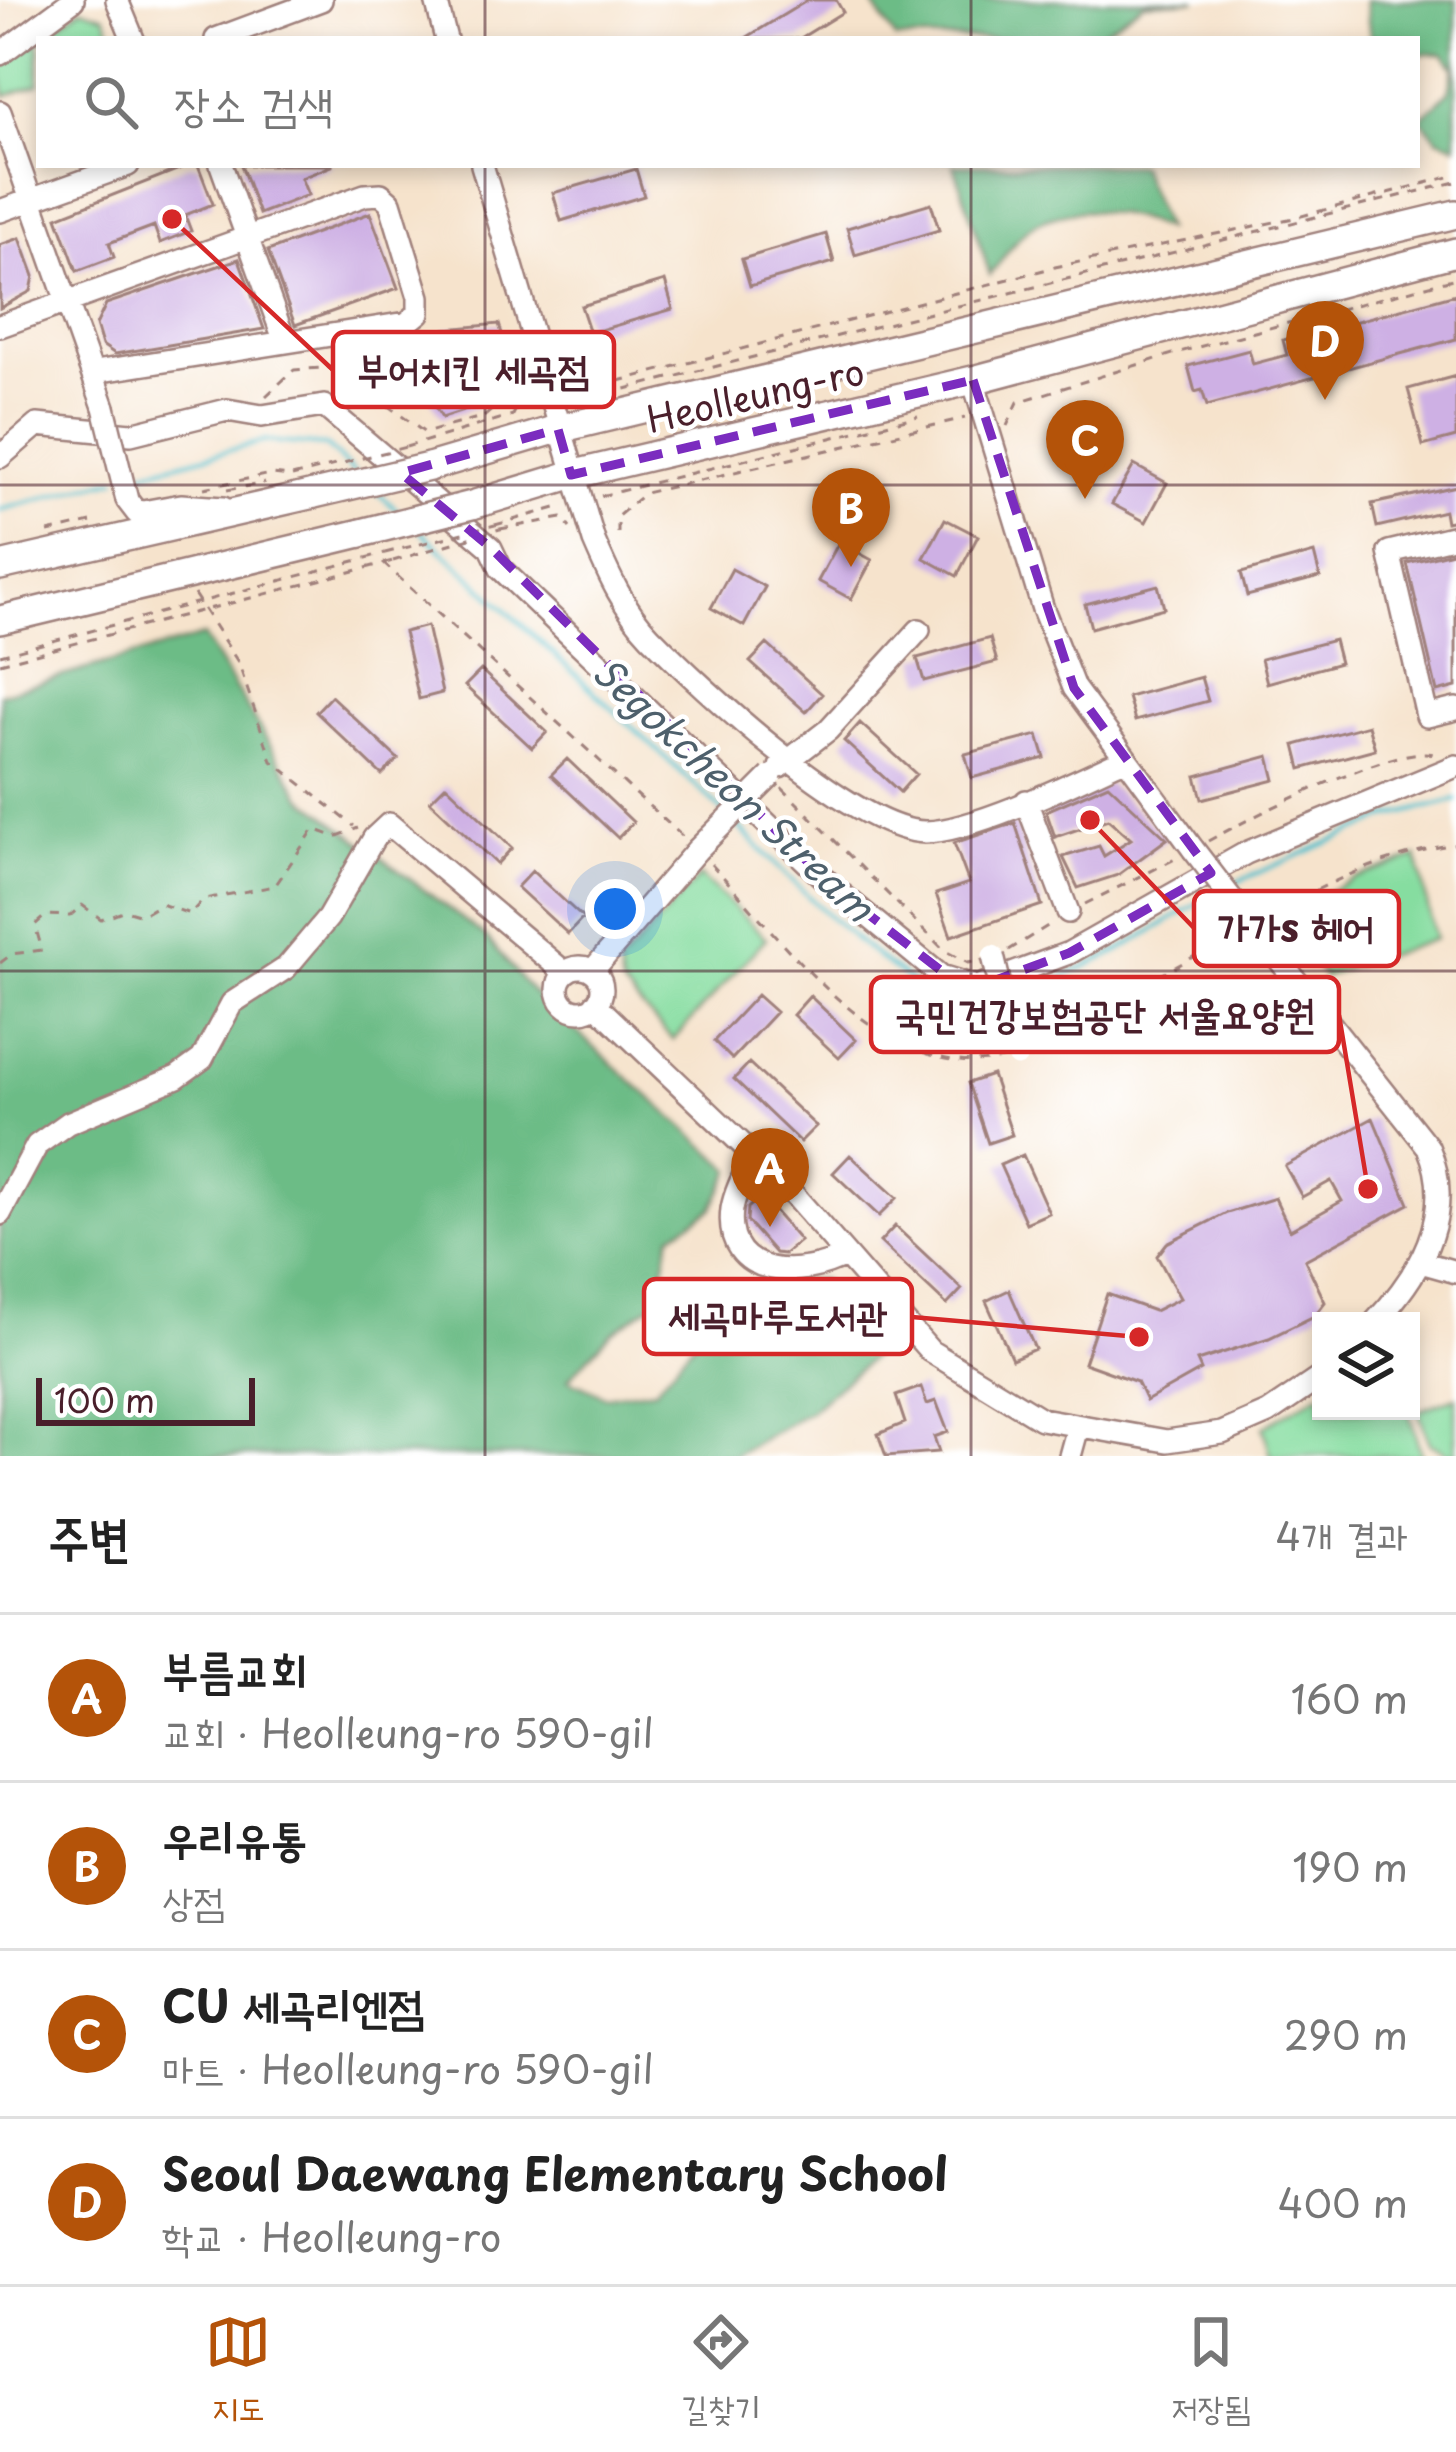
<!DOCTYPE html>
<html lang="ko">
<head>
<meta charset="utf-8">
<style>
  :root { --surface:#fff; --page:#f2f2f2; --text:#222; --muted:#767676; --line:#e0e0e0; --accent:#b45309 }
  body { margin:0; font-family:"Playpen Sans","Poor Story",sans-serif; background:var(--page); color:var(--text) }
  .controls { position:absolute; right:36px; bottom:36px; display:grid; overflow:hidden; border-radius:0px; box-shadow:0 6px 18px #0003 }
  .controls button { width:108px; height:108px; display:grid; place-items:center; padding:0; border:0; border-bottom:3px solid var(--line); background:var(--surface); color:var(--text); font:60px sans-serif }
  .scale { position:absolute; left:36px; bottom:30px; width:219px; box-sizing:border-box; padding-left:12px; border:6px solid #4a1f2b; border-top:0; font-size:33px; line-height:42px; white-space:nowrap; color:#4a1f2b; -webkit-text-stroke:9px #fff; paint-order:stroke }
  .you { position:absolute; left:615px; top:909px; width:42px; height:42px; margin:-30px; border:9px solid #fff; border-radius:50%; background:#1a73e8; box-shadow:0 0 0 18px #1a73e833 }
  .badge { display:grid; place-items:center; width:78px; height:78px; border-radius:50%; background:var(--accent); color:#fff; font-size:39px; font-weight:700 }
  .pin { position:absolute; translate:-50% -99px; filter:drop-shadow(0 3px 6px #0008) }
  .pin::after { content:''; position:absolute; top:63px; width:42px; height:36px; background:inherit; clip-path:polygon(0 0,100% 0,50% 100%) }
  .list { margin:0; padding:0; list-style:none }
  h2 { display:flex; justify-content:space-between; align-items:center; height:156px; margin:0; padding:0 48px; font-size:51px }
  h2 small { font-size:39px; font-weight:400; color:var(--muted) }
  .list li { display:grid; grid-template-columns:78px 1fr auto; gap:36px; align-items:center; box-sizing:border-box; height:168px; padding:0 48px; border-top:3px solid var(--line) }
  .list b { display:block; font-size:45px; white-space:nowrap }
  .list p { margin:0; font-size:39px; white-space:nowrap; color:var(--muted) }
  .list em { font-size:39px; font-style:normal; color:var(--muted) }
  .icon { flex:none; width:66px; height:66px; fill:none; stroke:currentColor; stroke-width:2; stroke-linecap:round; stroke-linejoin:round }
  .map { position:relative; flex:none; width:1456px; height:1456px; overflow:hidden }
  .search { position:absolute; background:var(--surface); box-shadow:0 6px 18px #0003; left:36px; right:36px; top:36px; height:132px; display:flex; align-items:center; gap:30px; box-sizing:border-box; padding:0 42px; border-radius:0px; color:var(--muted); font-size:45px }
  .sheet { height:828px; background:var(--surface) }
  nav { display:flex; justify-content:space-around; align-items:center; box-sizing:border-box; height:168px; border-top:3px solid var(--line); background:var(--surface); font-size:33px; color:var(--muted) }
  nav a { display:grid; justify-items:center; gap:6px }
  nav .on { color:var(--accent) }
  .map>svg:first-child { display:block }
</style>
</head>
<body>
<div class="map">
<svg width="1456" height="1456" viewBox="0 0 1456 1456">
  <rect width="100%" height="100%" fill="#fff"/>
  <filter id="ink" filterUnits="userSpaceOnUse"><feTurbulence type="fractalNoise" baseFrequency=".00833" numOctaves="2"/><feDisplacementMap in="SourceGraphic" scale="24" xChannelSelector="R" yChannelSelector="G"/><feConvolveMatrix kernelMatrix="1 2 1 2 8 2 1 2 1" color-interpolation-filters="sRGB"/></filter>
  <filter id="wash" filterUnits="userSpaceOnUse"><feTurbulence type="fractalNoise" baseFrequency=".004" numOctaves="4" result="noise"/><feDisplacementMap in="SourceGraphic" scale="48" xChannelSelector="R" yChannelSelector="G"/><feGaussianBlur stdDeviation="2.7" result="paint"/><feColorMatrix in="noise" values="0 0 0 0 0 0 0 0 0 0 0 0 0 0 0 0 0 1.4 0 .05"/><feComposite in="paint" operator="in"/></filter>
  <g filter="url(#wash)">
    <rect width="100%" height="100%" fill="#f6e3cc"/>
    <path fill="#86dda0" stroke="#687e66" stroke-width="3" d="M82 8 105 16 114 39H39V84L6 96 0 67Z
      M1417 857 1435 939 1324 977 1276 919 1355 878Z
      M700 876 766 938 673 1040 622 986 619 965Z
      M1321 1393V1411H1408L1422 1456H1271L1263 1427Z
      M1456 1397V1456H1455L1430 1444 1418 1411Z"/>
    <path fill="#6cbc86" stroke="#5b6e58" stroke-width="3" d="M870 0H1197L1144 3 1092 39H896Z
      M1365 0H1456V145L1438 139 1420 119 1449 91 1454 67 1443 54H1417V39L1370 36Z
      M954 165H1139L1165 229C1125 212 1076 202 1035 224 1018 233 1003 260 990 275Z
      M203 636 302 797 486 937 531 991 732 1170 712 1209 671 1235 657 1301 611 1333 568 1379 605 1396 655 1389 733 1294 773 1281 821 1279 885 1346 810 1411 733 1456H0V694Z"/>
    <g fill="none" stroke-linecap="round" stroke-linejoin="round">
      <path stroke="#54c1cd" stroke-width="4.5" d="M127 476 266 441 326 446 354 472
        M376 491 399 512
        M0 510 116 479
        M421 531 725 813
        M733 821C808 897 879 973 977 1019L1000 1006
        M1232 884 1388 817 1456 800
        M1009 1001 1115 953 1217 892"/>
    </g>
    <g id="blocks">
      <path fill="#ceb0e4" d="M808 0H836L843 12 799 39H744Z
        M189 165H198L213 204 185 215 191 231 160 243 154 226 109 243 114 257 77 271 57 217Z
        M241 165H332V166L301 178 308 195 259 214Z
        M636 169 644 196 561 221 553 193Z
        M931 203 939 230 855 255 847 228Z
        M370 213 398 288 295 325 268 251Z
        M826 234 834 262 750 286 742 259Z
        M20 238 34 276 31 291 0 308V245Z
        M239 259 264 329 115 354 102 345 96 325 106 304Z
        M665 281 673 309 590 333 581 306Z
        M1456 294V339L1207 406 1202 390 1195 392 1188 366 1249 350 1253 364 1287 355 1283 340 1306 334 1310 348 1339 340 1335 327Z
        M499 324 518 386 510 396 442 418 417 379 457 370 445 329Z
        M1456 376V437L1423 446 1408 389Z
        M1134 465 1167 483 1146 522 1112 504Z
        M1456 486V520L1446 522 1444 511 1377 527 1372 504Z
        M945 519 978 536 957 576 924 558Z
        M839 542 872 560 851 599 818 581Z
        M1456 551V687L1437 692 1407 563Z
        M1314 553 1320 577 1247 596 1241 573Z
        M732 569 765 587 744 626 711 608Z
        M1158 585 1164 608 1091 628 1085 604Z
        M427 626 442 693 419 699 404 632Z
        M990 638 997 662 924 681 917 658Z
        M1334 640 1340 663 1267 683 1261 659Z
        M767 644 822 694 806 712 750 662Z
        M481 670 547 732 532 748 465 686Z
        M1201 677 1208 701 1135 721 1128 697Z
        M331 696 398 759 382 775 316 712Z
        M860 723 916 774 900 792 844 741Z
        M1368 725 1375 749 1301 769 1295 745Z
        M1038 735 1045 758 972 778 965 754Z
        M1269 756 1275 780 1202 799 1196 776Z
        M567 759 633 822 618 838 551 775Z
        M1108 784 1167 839 1118 875 1078 888 1063 857 1099 846 1104 856 1131 839 1108 819 1055 837 1046 811Z
        M446 785 512 848 497 864 430 801Z
        M1015 823 1042 905 951 936 936 894 969 883 954 843Z
        M532 871 583 918 568 934 517 887Z
        M757 995 776 1012 732 1059 714 1041Z
        M810 996 856 1040 839 1058 793 1015Z
        M749 1063 816 1126 800 1142 734 1079Z
        M992 1075 1012 1135 988 1143 968 1083Z
        M1373 1118 1409 1204 1305 1260 1325 1302 1314 1316 1269 1338 1197 1361 1201 1370 1146 1401 1137 1382 1084 1363 1107 1294 1154 1311 1180 1298 1157 1256 1167 1243 1227 1213 1275 1198 1290 1230 1342 1201 1331 1181 1302 1197 1285 1166Z
        M850 1155 897 1198 879 1216 833 1173Z
        M1023 1155 1049 1213 1026 1223 1000 1165Z
        M761 1196 800 1241 784 1254 775 1253 747 1221 748 1208Z
        M895 1226 962 1289 947 1305 880 1242Z
        M1009 1290 1035 1349 1012 1359 986 1301Z
        M921 1387 927 1404 936 1401 948 1432 934 1437 939 1452 886 1456 878 1434 905 1423 896 1396Z"/>
    </g>
  </g>
  <g filter="url(#ink)">
    <use href="#blocks" fill-opacity="0" stroke="#a0817c" stroke-width="3"/>
    <g fill="none" stroke-linecap="round" stroke-linejoin="round">
      <defs>
        <path id="minor" d="M117 0 133 39
          M436 0 446 39
          M216 39 321 0
          M0 54 73 0
          M0 112 104 407
          M221 165 285 342
          M482 165 594 541C609 576 624 609 650 636 701 688 854 831 925 832 972 832 1079 780 1124 759
          M0 211 128 165
          M0 326 365 195 381 194 390 202 419 297V313L407 323 95 372
          M973 380 1043 609 1074 688 1193 849
          M0 457 37 425 131 434 227 410 262 416 324 406 491 548 501 569 833 887 941 976 977 987 1069 953 1246 853 1456 766
          M127 500 137 513 181 505 223 508
          M1456 536 1389 552 1427 716 1456 709
          M780 767 828 730 919 630
          M1026 801 1068 912
          M1251 924 1428 1147C1456 1212 1421 1273 1376 1321
          M558 989a22 22 0 1 1 44 0a22 22 0 1 1-44 0Z
          M593 970 697 850
          M595 1004 784 1184 930 1351 1041 1419 1167 1441 1222 1433 1268 1413 1321 1377
          M754 1154C746 1171 735 1191 732 1209 723 1280 803 1279 846 1255
          M0 1214 37 1145 68 1123 177 1077 202 1059 232 1003 286 968 328 918 374 838 389 824 564 972
          M1424 1263 1456 1272
          M1070 1456 1078 1427"/>
        <path id="major" d="M429 467 558 429 1456 214
          M472 505 571 475 973 380 1456 252
          M0 566 314 494
          M0 620 361 533"/>
      </defs>
      <use href="#minor" stroke="#a0817c" stroke-width="26"/>
      <use href="#major" stroke="#a0817c" stroke-width="32"/>
      <path stroke="#a0817c" stroke-width="3" stroke-dasharray="9 9" stroke-linecap="butt" d="M573 366 596 387 1055 267 1294 218 1456 175
        M569 387 588 382
        M266 396 294 370 335 367 425 433 485 416 496 406 482 354
        M573 402 1456 182
        M1007 426 1018 402 1176 353 1456 278
        M406 447 513 415 527 388
        M204 488 271 474 292 476
        M227 490 265 483
        M601 496 918 416
        M495 525 563 506
        M500 529 562 518 570 528
        M48 532 91 522
        M618 533V516L645 493 965 418
        M383 563 682 836
        M194 594 238 662 272 761 354 826
        M0 655 385 553
        M0 663 393 561
        M782 788 945 951 968 963 977 961
        M1208 841C1246 820 1401 739 1437 755
        M711 864C785 941 880 1083 1002 1059
        M1085 904 1179 857
        M1269 915C1330 881 1386 855 1456 844
        M1009 950 1051 924
        M0 963 12 954 42 950 35 925 46 915 70 916 82 905 101 919 125 910 142 915 161 904 190 914 204 899 275 886 314 829 335 837 358 828
        M1033 1047 1234 934"/>
      <use href="#minor" stroke="#fff" stroke-width="21"/>
      <use href="#major" stroke="#fff" stroke-width="27"/>
      <defs>
        <path id="minor-bridge" d="M104 407 127 500
          M1193 849 1251 924
          M697 850 771 776
          M993 956 1017 1056"/>
        <path id="major-bridge" d="M314 494 429 467
          M361 533 472 505"/>
      </defs>
      <use href="#minor-bridge" stroke="#a0817c" stroke-width="26" stroke-linecap="butt"/>
      <use href="#major-bridge" stroke="#a0817c" stroke-width="32" stroke-linecap="butt"/>
      <path stroke="#a0817c" stroke-width="3" stroke-dasharray="9 9" stroke-linecap="butt" d="M292 476 406 447
        M385 553 495 525
        M393 561 500 529"/>
      <use href="#minor-bridge" stroke="#fff" stroke-width="21"/>
      <use href="#major-bridge" stroke="#fff" stroke-width="27"/>
    </g>
  </g>
  <path fill="none" stroke="#7b2cbf" stroke-width="9" stroke-dasharray="24 15" stroke-linejoin="round" d="M973 380 1074 688 1211 873 1069 953 977 987 957 983 833 887 491 548 401 473 558 429 571 475Z"/>
  <path fill="none" stroke="#4a1f2b" stroke-width="3" stroke-opacity="0.55" d="M485 0V39M971 0V39M485 165V1456M971 165V1456M0 485H1456M0 971H1456"/>
  <g text-anchor="middle" dominant-baseline="central" stroke-width="9" stroke-linejoin="round" paint-order="stroke">
    <g font-size="36" fill="#4a1f2b" stroke="#fff">
      <text transform="translate(755 394) rotate(-13)">Heolleung-ro</text>
    </g>
    <g font-size="39" font-style="italic" fill="#4e606c" stroke="#fff">
      <text transform="translate(735 788) rotate(43)">Segokcheon Stream</text>
    </g>
  </g>
  <path fill="none" stroke="#d62828" stroke-width="4.5" d="M172 219L333 370M1090 820L1194 928M1368 1189L1339 1015M1139 1337L912 1317"/>
  <g fill="#d62828" stroke="#fff" stroke-width="4.5">
    <circle cx="172" cy="219" r="12"/>
    <circle cx="1090" cy="820" r="12"/>
    <circle cx="1368" cy="1189" r="12"/>
    <circle cx="1139" cy="1337" r="12"/>
  </g>
  <g fill="#fff" stroke="#d62828" stroke-width="4.5">
    <rect x="333" y="332" width="281" height="75" rx="12"/>
    <rect x="1194" y="891" width="205" height="75" rx="12"/>
    <rect x="871" y="977" width="468" height="75" rx="12"/>
    <rect x="644" y="1279" width="268" height="75" rx="12"/>
  </g>
  <g font-size="39" text-anchor="middle" font-weight="bold" fill="#4a1f2b">
    <text x="473" y="384">부어치킨 세곡점</text>
    <text x="1296" y="942">가가s 헤어</text>
    <text x="1105" y="1028">국민건강보험공단 서울요양원</text>
    <text x="778" y="1330">세곡마루도서관</text>
  </g>
</svg>
<div class="controls">
<button><svg class="icon" aria-label="layers" viewBox="0 0 24 24"><path d="M12 4l9 5-9 5-9-5zM3 14l9 5 9-5"/></svg></button>
</div>
<div class="scale">100 m</div>
<div class="you"></div>
<div class="pin badge" style="left:770px;top:1227px">A</div>
<div class="pin badge" style="left:851px;top:567px">B</div>
<div class="pin badge" style="left:1085px;top:499px">C</div>
<div class="pin badge" style="left:1325px;top:400px">D</div>
<div class="search"><svg class="icon" aria-label="search" viewBox="0 0 24 24"><circle cx="10" cy="10" r="6"/><path d="M15 15l6 6"/></svg>장소 검색</div>
</div>
<section class="sheet">
<h2>주변<small>4개 결과</small></h2>
<ul class="list">
<li><span class="badge">A</span><div><b>부름교회</b><p>교회 · Heolleung-ro 590-gil</p></div><em>160 m</em></li>
<li><span class="badge">B</span><div><b>우리유통</b><p>상점</p></div><em>190 m</em></li>
<li><span class="badge">C</span><div><b>CU 세곡리엔점</b><p>마트 · Heolleung-ro 590-gil</p></div><em>290 m</em></li>
<li><span class="badge">D</span><div><b>Seoul Daewang Elementary School</b><p>학교 · Heolleung-ro</p></div><em>400 m</em></li>
</ul>
</section>
<nav>
<a class="on"><svg class="icon" aria-label="map" viewBox="0 0 24 24"><path d="M3 6l6-2 6 2 6-2v14l-6 2-6-2-6 2zM9 4v14M15 6v14"/></svg>지도</a>
<a><svg class="icon" aria-label="directions" viewBox="0 0 24 24"><path d="M12 3l9 9-9 9-9-9zM9 14v-3h6M13 9l2 2-2 2"/></svg>길찾기</a>
<a><svg class="icon" aria-label="saved" viewBox="0 0 24 24"><path d="M7 4h10v16l-5-4-5 4z"/></svg>저장됨</a>
</nav>
</body>
</html>
